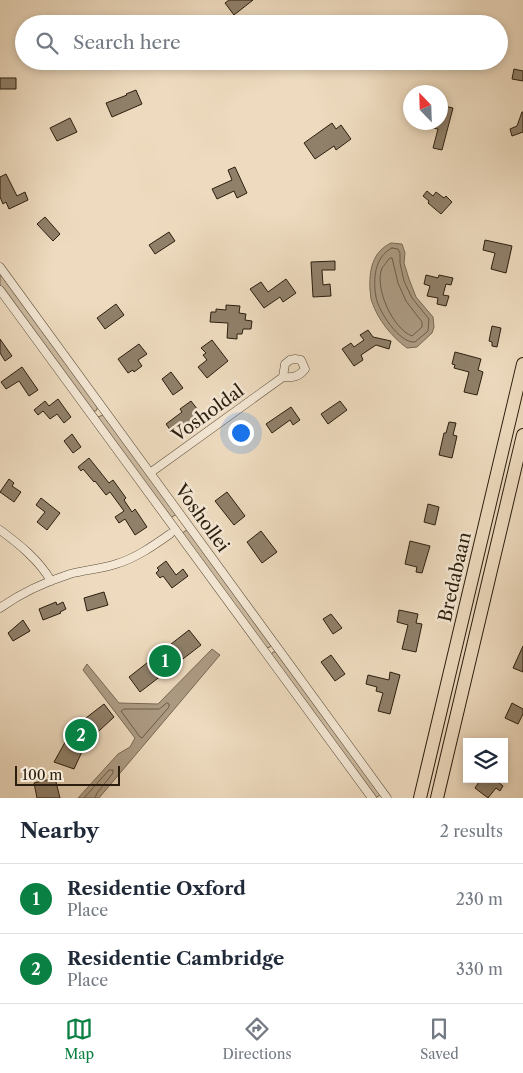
<!DOCTYPE html>
<html lang="en">
<head>
<meta charset="utf-8">
<style>
  :root { --surface:#fff; --page:#f6f6f7; --text:#1f2937; --muted:#747a83; --line:#e0e1e3; --accent:#0b8043 }
  body { margin:0; font-family:"Libre Caslon Text",serif; background:var(--page); color:var(--text) }
  .controls { position:absolute; right:15px; bottom:15px; display:grid; overflow:hidden; border-radius:0px; box-shadow:0 2px 8px #0003 }
  .controls button { width:45px; height:45px; display:grid; place-items:center; padding:0; border:0; border-bottom:1px solid var(--line); background:var(--surface); color:var(--text); font:25px sans-serif }
  .compass { position:absolute; left:403px; top:85px; width:45px; height:45px; border-radius:50%; background:var(--surface); box-shadow:0 2px 8px #0003; rotate:337deg }
  .scale { position:absolute; left:15px; bottom:12px; width:105px; box-sizing:border-box; padding-left:5px; border:2px solid #2b1e0e; border-top:0; font-size:14px; line-height:18px; white-space:nowrap; color:#2b1e0e; -webkit-text-stroke:4px #f4e8d5; paint-order:stroke }
  .you { position:absolute; left:240px; top:432px; width:18px; height:18px; margin:-12px; border:4px solid #fff; border-radius:50%; background:#1a73e8; box-shadow:0 0 0 8px #1a73e833 }
  .badge { display:grid; place-items:center; width:32px; height:32px; border-radius:50%; background:var(--accent); color:#fff; font-size:16px; font-weight:700 }
  .pin { position:absolute; translate:-50% -50%; border:2px solid #fff; box-shadow:0 1px 5px #0006 }
  .list { margin:0; padding:0; list-style:none }
  h2 { display:flex; justify-content:space-between; align-items:center; height:65px; margin:0; padding:0 20px; font-size:21px }
  h2 small { font-size:16px; font-weight:400; color:var(--muted) }
  .list li { display:grid; grid-template-columns:32px 1fr auto; gap:15px; align-items:center; box-sizing:border-box; height:70px; padding:0 20px; border-top:1px solid var(--line) }
  .list b { display:block; font-size:19px; white-space:nowrap }
  .list p { margin:0; font-size:16px; white-space:nowrap; color:var(--muted) }
  .list em { font-size:16px; font-style:normal; color:var(--muted) }
  .icon { flex:none; width:28px; height:28px; fill:none; stroke:currentColor; stroke-width:2; stroke-linecap:round; stroke-linejoin:round }
  .map { position:relative; flex:none; width:523px; height:798px; overflow:hidden }
  .search { position:absolute; background:var(--surface); box-shadow:0 2px 8px #0003; left:15px; right:15px; top:15px; height:55px; display:flex; align-items:center; gap:12px; box-sizing:border-box; padding:0 18px; border-radius:28px; color:var(--muted); font-size:19px }
  .sheet { height:205px; background:var(--surface) }
  nav { display:flex; justify-content:space-around; align-items:center; box-sizing:border-box; height:70px; border-top:1px solid var(--line); background:var(--surface); font-size:14px; color:var(--muted) }
  nav a { display:grid; justify-items:center; gap:2px }
  nav .on { color:var(--accent) }
  .map>svg:first-child { display:block }
</style>
</head>
<body>
<div class="map">
<svg width="523" height="798" viewBox="0 0 523 798">
  <rect width="100%" height="100%" fill="#eedbbf"/>
  <filter id="stains"><feTurbulence type="fractalNoise" baseFrequency=".004" numOctaves="4"/><feColorMatrix values="0 0 0 0 .2 0 0 0 0 .09 0 0 0 0 .02 0 0 0 .5 -.17"/></filter>
  <radialGradient id="worn" r=".72"><stop offset=".6" stop-color="#630" stop-opacity="0"/><stop offset="1" stop-color="#630" stop-opacity=".3"/></radialGradient>
  <path fill="#cdbba1" stroke="#7c6c58" d="M0 272 98 406 96 411H91L0 285Z
    M103 415 105 416 177 514 170 518 98 420V417Z
    M188 529 271 645 270 647 266 648 181 534Z
    M273 652H276L380 794 379 796 374 798 271 655Z"/>
  <path fill="#ac9b83" stroke="#786954" d="M391 243 402 244 405 253 404 263 409 279 416 297 433 317 434 327 432 333 417 347 407 348C392 337 378 320 372 302 370 298 371 294 370 290 369 271 372 252 391 243Z
    M212 649 220 655 99 798H78L118 754 130 747 135 738 83 670 87 664 119 703 158 704Z"/>
  <g fill="none" stroke-linecap="round" stroke-linejoin="round">
    <path stroke="#6c5c48" stroke-width="1" d="M392 248 398 249 400 253V263L404 281 412 298 429 319 428 331 415 342C400 344 378 311 376 297 373 280 374 257 392 248Z
      M392 258 398 283 406 301 422 322V327L412 336C393 329 374 288 382 268 384 265 387 262 389 259Z
      M167 703 169 704V707L142 738 140 737 121 711 124 709H159Z
      M84 798 109 770H113V773L97 793 95 798"/>
  </g>
  <path fill="#90806a" stroke="#2b1e0e" d="M229 0H253L234 15 225 3Z
    M514 69 523 71V81L512 79Z
    M0 78H16V89H0Z
    M136 90 142 104 112 117 106 103 127 95 126 94Z
    M444 106 453 108 442 150 433 148 438 129 421 125V122H440Z
    M522 112H523V132L512 136 510 129 517 126Z
    M70 118 77 132 57 141 50 128Z
    M332 123 336 129 341 125 351 139 336 150 334 146 315 159 304 143Z
    M235 167 247 193 237 198 234 191 217 199 212 189 232 180 228 170Z
    M6 174 17 196 25 192 28 200 9 209 6 202 3 204 0 197V177Z
    M427 191 433 196 436 192 444 198 446 196 452 202 441 214 428 203 429 201 423 196Z
    M45 217 60 234 53 241 37 224Z
    M169 232 175 241 155 254 149 245Z
    M485 240 512 246 506 273 491 269 495 253 483 250Z
    M335 261V270H322L323 285 330 284 331 296 313 297 311 262Z
    M426 275 438 278 439 275 453 278 451 285 446 284 443 295 449 296 446 306 437 304 438 298 427 296 430 286 424 284Z
    M286 279 296 293 283 302 280 297 264 308 250 289 261 282 268 292Z
    M116 304 124 315 105 329 97 318Z
    M226 305 240 306 239 313 246 314 245 320 252 321 251 329H243L242 334H237V339L227 338 228 323 210 322 211 312H216V309L226 310Z
    M492 326 501 328 497 347 492 346V342L489 341Z
    M368 330 373 337 391 341 389 349 376 345 361 355 363 360 354 366 342 349 351 343 354 347 364 340 360 335Z
    M0 339 12 356 5 361 0 353Z
    M212 340 228 361 207 378 198 367 207 360 203 355 206 353 201 348Z
    M139 344 147 354 138 360 142 366 134 372 133 370 128 373 118 359Z
    M455 352 481 359 478 370 483 372 477 395 464 392 469 372 454 368 455 365 452 364Z
    M22 367 38 390 29 396 19 381 6 389 1 382Z
    M171 372 183 388 173 395 162 379Z
    M58 399 71 417 64 423 57 414 50 419 43 411 38 415 34 410 45 401 49 406Z
    M191 401 201 414 173 434 166 424 182 412 180 409Z
    M340 401 347 410 328 424 321 414Z
    M291 407 300 420 293 425 290 420 272 433 266 424Z
    M449 422 456 423 453 435 457 436 452 458 439 455 444 433H446Z
    M72 434 81 447 73 453 64 441Z
    M89 458 109 483 113 480 126 498 124 500 132 512 135 509 147 527 135 535 125 519 119 523 115 517 124 511 110 492 106 495 95 481 94 482 83 469 81 471 78 467Z
    M9 479 14 483 12 486 21 492 14 502 0 492Z
    M227 492 245 516 234 525 215 501Z
    M41 498 60 513 47 530 37 522 45 512 36 505Z
    M428 504 439 507 435 525 424 522Z
    M261 531 277 552 262 563 247 542Z
    M410 541 430 546 422 573 416 572 417 567 405 564Z
    M166 561 176 575 183 569 188 576 172 588 163 576 160 578 156 573 159 570 157 568Z
    M104 592 108 605 87 611 84 598Z
    M56 602 57 605 63 602 66 609 60 612 61 613 43 620 39 609Z
    M399 610 418 614 416 623 422 624 416 652 402 649 408 625 397 622Z
    M331 614 342 628 333 634 323 619Z
    M23 620 30 631 13 641 8 633Z
    M189 630 201 645 140 692 129 677Z
    M523 646V672L513 668Z
    M331 655 345 674 335 681 321 662Z
    M390 672 400 675 390 714 378 711 383 693 376 691 377 687 366 684 368 675 389 680Z
    M512 703 523 709V714L518 724 505 718Z
    M104 704 114 717 86 743 74 769 54 762 73 728Z
    M55 778 60 798H37L34 783Z
    M481 779H486L491 783 494 779 503 786 500 791 496 788 488 798 475 788Z"/>
  <g fill="none" stroke-linecap="round" stroke-linejoin="round">
    <defs>
      <path id="minor" d="M0 267 387 798
        M0 290 372 798
        M295 359 301 360 305 369C299 377 292 378 283 377L285 364 290 360Z
        M150 473 283 377
        M0 530C19 544 39 560 51 581
        M0 608C21 593 45 582 70 574 85 570 101 569 116 564 136 558 153 546 170 534"/>
      <path id="primary" d="M420 798 523 364
        M437 798 523 435"/>
    </defs>
    <use href="#minor" stroke="#5c4d3a" stroke-width="9"/>
    <use href="#primary" stroke="#2b1e0e" stroke-width="14"/>
    <use href="#minor" stroke="#f4e8d5" stroke-width="8"/>
    <use href="#primary" stroke="#eedbbf" stroke-width="12"/>
  </g>
  <g text-anchor="middle" dominant-baseline="central" stroke-width="5" stroke-linejoin="round" paint-order="stroke">
    <g font-size="18" fill="#2b1e0e" stroke="#f4e8d5">
      <text transform="translate(208 413) rotate(-36)">Vosholdal</text>
      <text transform="translate(202 518) rotate(54)">Voshollei</text>
      <text transform="translate(455 577) rotate(-77)">Bredabaan</text>
    </g>
  </g>
  <rect width="100%" height="100%" filter="url(#stains)"/>
  <rect width="100%" height="100%" fill="url(#worn)"/>
</svg>
<div class="controls">
<button><svg class="icon" aria-label="layers" viewBox="0 0 24 24"><path d="M12 4l9 5-9 5-9-5zM3 14l9 5 9-5"/></svg></button>
</div>
<svg class="compass" viewBox="-18 -18 36 36"><path d="M0-13l5 13h-10z" fill="#e53935"/><path d="M0 13l5-13h-10z" fill="#747a83"/></svg>
<div class="scale">100 m</div>
<div class="you"></div>
<div class="pin badge" style="left:165px;top:661px">1</div>
<div class="pin badge" style="left:81px;top:735px">2</div>
<div class="search"><svg class="icon" aria-label="search" viewBox="0 0 24 24"><circle cx="10" cy="10" r="6"/><path d="M15 15l6 6"/></svg>Search here</div>
</div>
<section class="sheet">
<h2>Nearby<small>2 results</small></h2>
<ul class="list">
<li><span class="badge">1</span><div><b>Residentie Oxford</b><p>Place</p></div><em>230 m</em></li>
<li><span class="badge">2</span><div><b>Residentie Cambridge</b><p>Place</p></div><em>330 m</em></li>
</ul>
</section>
<nav>
<a class="on"><svg class="icon" aria-label="map" viewBox="0 0 24 24"><path d="M3 6l6-2 6 2 6-2v14l-6 2-6-2-6 2zM9 4v14M15 6v14"/></svg>Map</a>
<a><svg class="icon" aria-label="directions" viewBox="0 0 24 24"><path d="M12 3l9 9-9 9-9-9zM9 14v-3h6M13 9l2 2-2 2"/></svg>Directions</a>
<a><svg class="icon" aria-label="saved" viewBox="0 0 24 24"><path d="M7 4h10v16l-5-4-5 4z"/></svg>Saved</a>
</nav>
</body>
</html>
